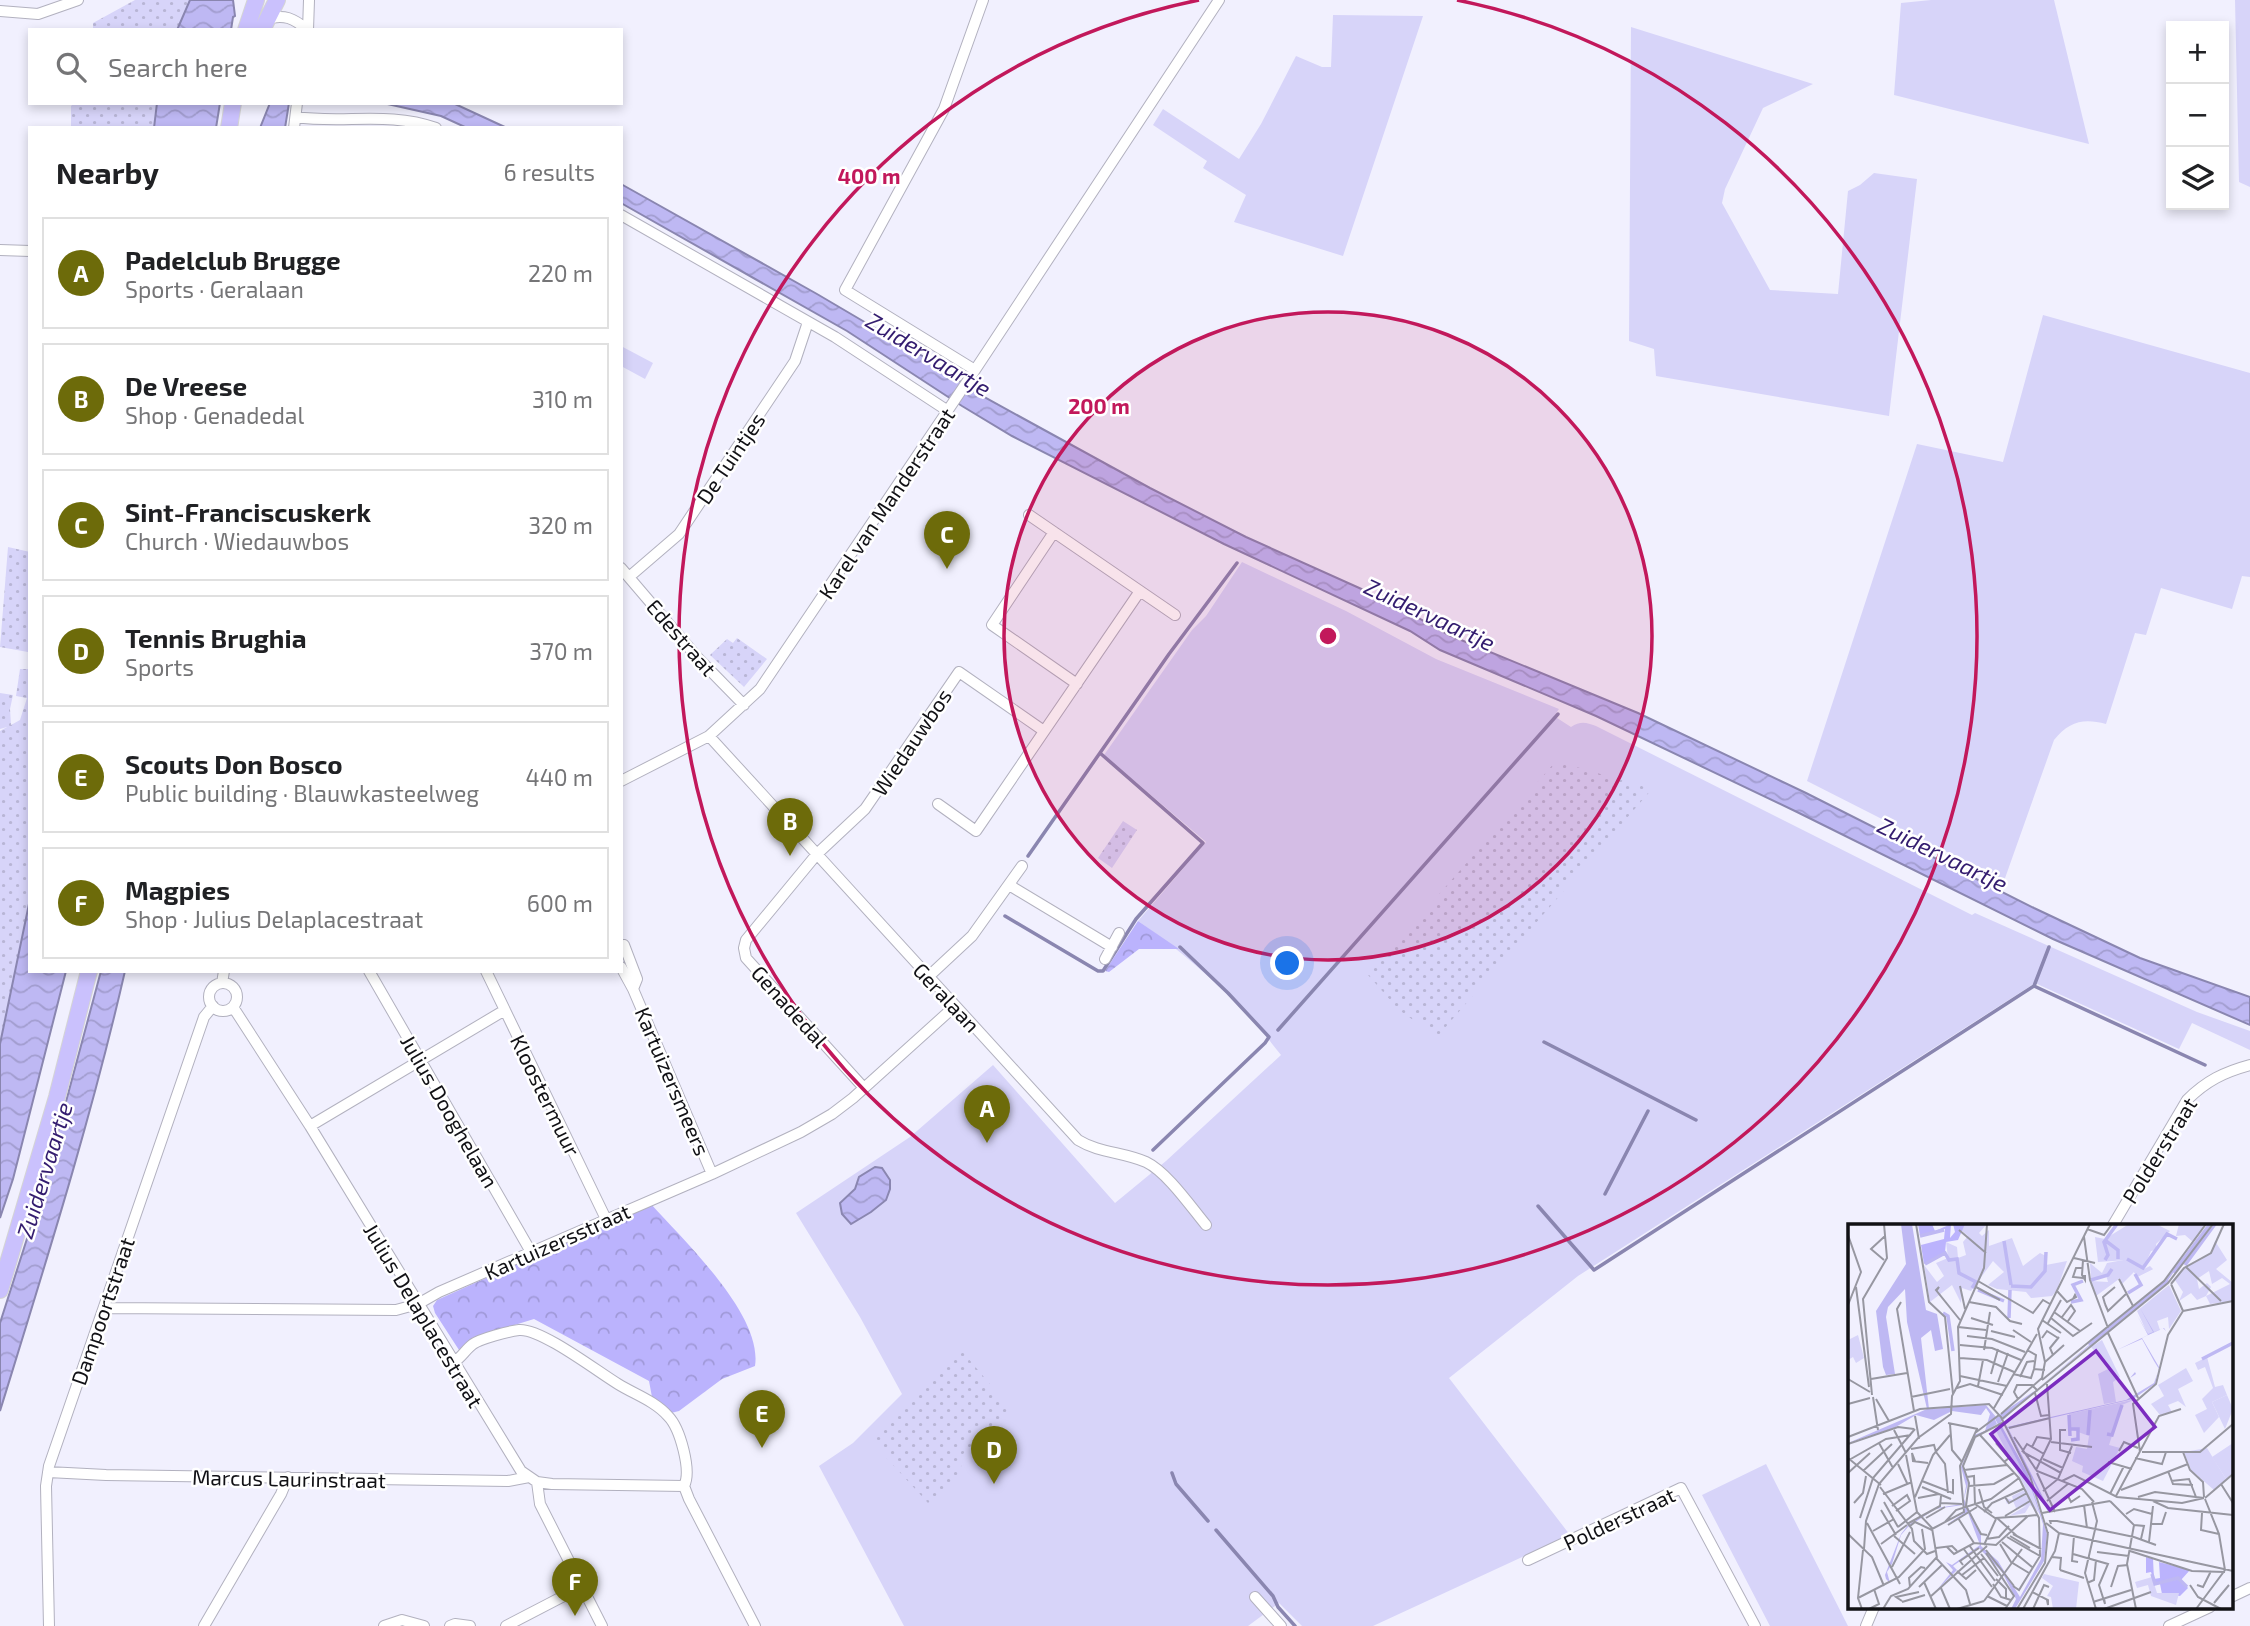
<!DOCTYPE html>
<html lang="en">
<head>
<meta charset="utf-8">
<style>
  :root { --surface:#fff; --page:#f6f6f6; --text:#202124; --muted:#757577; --line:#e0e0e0; --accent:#6d6b0a }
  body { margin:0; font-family:"Exo 2",sans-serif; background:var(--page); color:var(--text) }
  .controls { position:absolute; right:21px; top:21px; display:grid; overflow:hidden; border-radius:0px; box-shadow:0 4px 10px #0003 }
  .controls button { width:63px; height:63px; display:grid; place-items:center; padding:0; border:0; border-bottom:2px solid var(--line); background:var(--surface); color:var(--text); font:35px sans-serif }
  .you { position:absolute; left:1288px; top:964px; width:24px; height:24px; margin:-18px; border:5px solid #fff; border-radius:50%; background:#1a73e8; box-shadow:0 0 0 10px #1a73e833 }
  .badge { display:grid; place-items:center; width:46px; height:46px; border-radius:50%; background:var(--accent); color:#fff; font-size:23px; font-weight:700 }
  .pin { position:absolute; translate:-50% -58px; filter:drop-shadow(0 2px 4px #0008) }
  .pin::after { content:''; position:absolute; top:37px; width:24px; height:21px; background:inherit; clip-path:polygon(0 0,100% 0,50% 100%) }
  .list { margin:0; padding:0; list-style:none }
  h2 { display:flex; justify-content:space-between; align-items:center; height:91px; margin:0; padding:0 28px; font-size:30px }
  h2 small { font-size:23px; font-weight:400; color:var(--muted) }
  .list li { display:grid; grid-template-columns:46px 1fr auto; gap:21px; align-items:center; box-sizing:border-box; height:112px; margin:0 14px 14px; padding:0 14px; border:2px solid var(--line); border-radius:0px }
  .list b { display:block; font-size:26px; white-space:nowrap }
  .list p { margin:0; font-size:23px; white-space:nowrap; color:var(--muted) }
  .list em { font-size:23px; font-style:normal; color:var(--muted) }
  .icon { flex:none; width:38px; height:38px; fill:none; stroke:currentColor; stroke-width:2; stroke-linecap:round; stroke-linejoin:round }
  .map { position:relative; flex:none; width:2250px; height:1626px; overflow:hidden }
  .search { position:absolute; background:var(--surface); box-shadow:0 4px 10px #0003; left:28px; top:28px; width:595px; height:77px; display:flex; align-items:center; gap:18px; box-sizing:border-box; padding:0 24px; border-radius:0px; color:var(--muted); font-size:26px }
  .panel { position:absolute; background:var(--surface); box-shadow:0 4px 10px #0003; left:28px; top:126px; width:595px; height:847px; border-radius:0px }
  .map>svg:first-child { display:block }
</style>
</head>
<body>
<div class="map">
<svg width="2250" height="1626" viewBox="0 0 2250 1626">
  <defs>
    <pattern id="forest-crowns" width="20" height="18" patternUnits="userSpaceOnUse" patternTransform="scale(1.75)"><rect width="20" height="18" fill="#bbb3fd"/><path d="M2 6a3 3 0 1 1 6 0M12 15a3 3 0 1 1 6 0" fill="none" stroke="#a099d8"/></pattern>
    <pattern id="park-dots" width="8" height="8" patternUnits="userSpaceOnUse" patternTransform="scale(1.75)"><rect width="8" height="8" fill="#d7d4f9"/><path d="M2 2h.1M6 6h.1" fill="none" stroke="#b8b5d5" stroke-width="1.8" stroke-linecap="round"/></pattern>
    <pattern id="water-waves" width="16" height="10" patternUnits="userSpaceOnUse" patternTransform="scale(1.75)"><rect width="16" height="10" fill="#beb8f3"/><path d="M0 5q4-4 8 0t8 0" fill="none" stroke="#a29dcf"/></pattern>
  </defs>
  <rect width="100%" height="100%" fill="#f1f0fe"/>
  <path fill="#d7d4f9" d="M1931 0H2054L2089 144 1894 95 1901 3Z
    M2235 0H2250V187L2239 182Z
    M1333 15 1423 16 1343 256 1234 222 1246 195 1203 168 1207 161 1153 125 1163 109 1239 159 1261 124 1296 56 1322 67H1331Z
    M1631 27 1813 84 1763 108 1725 189 1722 203 1770 290 1838 294 1848 191 1860 185 1874 173 1917 179 1889 416 1656 376 1654 349 1629 341Z
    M2043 315 2250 373V577L2242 576 2232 609 2161 588 2146 635 2135 633 2106 724C2084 718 2069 721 2054 740L2004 881 1807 781 1917 444 2003 462Z
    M621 346 653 363 645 379 621 366Z
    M1242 562 1346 611 1436 659 1559 709 1554 716 1571 727C1580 721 1586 722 1596 726L1972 915 1975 913 2197 1012 2250 1031V1050L2192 1023 2179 1049 2035 983 1578 1276 1449 1378 1570 1535 1373 1626H1302L1279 1603 1248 1626H904L819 1466 853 1443 902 1394 860 1317 796 1213 910 1137 993 1065 1115 1203 1166 1161 1281 1055C1241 1003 1192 958 1138 921L1206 842 1104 755 1192 630 1206 616Z
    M1766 1464 1848 1626H1770L1702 1495Z"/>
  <path fill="url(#forest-crowns)" d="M1138 921 1179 949H1139L1109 972 1105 971Z
    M651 1204C684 1241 763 1315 755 1366L722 1379 679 1411 671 1413 652 1397 649 1381 534 1319 472 1338 459 1350 435 1313 433 1306 437 1300Z"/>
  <path fill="url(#park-dots)" d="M135 0H190L177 30H93V23Z
    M74 103H157L154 128H71V106Z
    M8 547 30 552V899L0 1044V731L7 727 0 729V693L13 695 10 709 11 725 20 720 27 698 16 696 20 669H28V652L0 647Z
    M737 638 767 659 744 687 710 655 727 639 733 643Z
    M1556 761 1652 789 1437 1037 1399 1010 1368 975Z
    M1123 821 1137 830 1112 868 1098 858Z
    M962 1351 1015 1414 1001 1417 963 1454 960 1474 928 1503 870 1440Z"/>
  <path fill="url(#water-waves)" stroke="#8a86b0" stroke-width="2" d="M190 0H233L235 16 233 17 231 30H177Z
    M157 103H220L216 128H154Z
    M270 103H289L285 128H260Z
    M383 103H453L507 128H467L441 116Z
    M621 184 817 294 936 364 975 392 1150 488 1246 537 1386 600 1449 635 1638 713 1806 793 2034 908 2140 958 2250 997V1025L2053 939 1797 812 1596 716 1440 650 1410 631 1224 544 1012 436 962 406 847 331 621 203Z
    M30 899V971H66L13 1179 0 1218V1044Z
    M101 971H125C91 1120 45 1265 0 1411V1323L41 1195Z
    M875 1167 882 1168 890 1180V1189L886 1200 871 1212 851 1224 842 1214 840 1203 855 1189 859 1177Z"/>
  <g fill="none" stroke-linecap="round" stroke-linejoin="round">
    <path stroke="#8a86b0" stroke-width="3.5" d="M1028 856 1169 654 1237 563
      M1005 916 1098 971H1103L1136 919 1203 843 1100 753
      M2049 947 2034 986 2205 1065
      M1278 1030 1558 714
      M1544 1042 1696 1120
      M1153 1150 1265 1043 1269 1037 1228 993 1180 947
      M1605 1194 1648 1111
      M1538 1206 1594 1270 2034 986
      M1172 1473 1176 1484 1208 1521
      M1216 1530 1273 1596 1278 1607 1295 1626"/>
    <defs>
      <path id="street" d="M0 11 38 14 78 0
        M267 19C284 14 294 18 307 30
        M308 30 309 0
        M296 117C343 124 388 111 436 128
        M294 128 297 103
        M621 215 835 337 948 411
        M0 250 30 251
        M975 370 845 290 944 109 983 0
        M1029 515 1175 615
        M1054 532 992 625 1077 684
        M621 568 697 657 744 705
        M629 577 679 534 795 361 808 322
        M709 736 1078 1140C1099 1153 1124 1152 1146 1162 1167 1172 1191 1207 1206 1225
        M621 781 709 736 760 689 975 370 1219 0
        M938 804 976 831 1140 591
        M1009 885 1112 947
        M621 947 624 945 637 979 633 989
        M1105 959 1119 933
        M621 967 633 989 712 1174
        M369 971 531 1252
        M486 971 606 1219
        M928 977 972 936 1022 866
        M222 983 224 971
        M209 997a14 14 0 1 1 28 0a14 14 0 1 1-28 0Z
        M233 1007 310 1126 521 1471 537 1482 552 1484 684 1486
        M864 1088 746 958 744 948 746 940 817 854 865 809 959 672 1044 731
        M310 1126 505 1010
        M2113 1225 2187 1100C2206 1081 2224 1072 2250 1065
        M104 1308 396 1310 418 1304 439 1292 712 1174 801 1132 832 1114 853 1098 955 1006
        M454 1362C462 1357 465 1350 473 1344 480 1339 509 1331 519 1330 541 1328 598 1372 618 1384 634 1394 655 1401 668 1416 680 1428 692 1471 684 1486
        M48 1472 106 1475 508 1481 529 1477
        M537 1482 540 1504 602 1626
        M684 1486 689 1499 755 1626
        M1528 1560 1681 1488 1755 1626
        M1255 1597 1281 1626
        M2231 1597 2250 1588
        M49 1626 46 1486 49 1466 204 1017 213 1006
        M204 1626 281 1494 288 1477
        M384 1626 402 1620 424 1626
        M450 1626 455 1624 470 1626
        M506 1626 583 1586
        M1866 1626 1874 1607
        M2169 1626 2210 1607"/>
      <path id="primary" d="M246 30 256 0
        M262 30 277 0
        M229 128 233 103
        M0 1290 57 1097 89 971"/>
    </defs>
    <use href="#street" stroke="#b2b1bf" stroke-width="12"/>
    <use href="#primary" stroke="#d4d4d5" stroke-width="18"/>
    <use href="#street" stroke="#fff" stroke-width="10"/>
    <use href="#primary" stroke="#cac1fd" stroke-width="16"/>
  </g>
  <circle cx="1328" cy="636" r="324" fill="#c2185b" fill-opacity=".12"/>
  <g fill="none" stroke="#c2185b" stroke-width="3.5">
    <circle cx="1328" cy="636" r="324"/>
    <path d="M1457 0A649 649 0 1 1 1199 0"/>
  </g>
  <g text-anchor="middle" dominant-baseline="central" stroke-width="5" stroke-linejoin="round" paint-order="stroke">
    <g font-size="21" fill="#111115" stroke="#fff">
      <text transform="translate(730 458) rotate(-56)">De Tuintjes</text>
      <text transform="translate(886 503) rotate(-56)">Karel van Manderstraat</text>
      <text transform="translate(682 637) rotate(49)">Edestraat</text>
      <text transform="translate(911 742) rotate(-56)">Wiedauwbos</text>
      <text transform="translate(947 997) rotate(47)">Geralaan</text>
      <text transform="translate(790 1006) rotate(48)">Genadedal</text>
      <text transform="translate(673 1081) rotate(67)">Kartuizersmeers</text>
      <text transform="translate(546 1095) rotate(64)">Kloostermuur</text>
      <text transform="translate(450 1111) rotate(60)">Julius Dooghelaan</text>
      <text transform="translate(2159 1150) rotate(-58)">Polderstraat</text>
      <text transform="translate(557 1241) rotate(-24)">Kartuizersstraat</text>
      <text transform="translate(102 1311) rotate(-71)">Dampoortstraat</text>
      <text transform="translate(424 1315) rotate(59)">Julius Delaplacestraat</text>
      <text transform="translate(289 1478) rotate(1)">Marcus Laurinstraat</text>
      <text transform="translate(1619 1518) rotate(-25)">Polderstraat</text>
    </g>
    <g font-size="23" font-style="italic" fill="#331c6f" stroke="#fff">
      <text transform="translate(929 354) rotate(31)">Zuidervaartje</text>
      <text transform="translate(1430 614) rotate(25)">Zuidervaartje</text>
      <text transform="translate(1943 854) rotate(26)">Zuidervaartje</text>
      <text transform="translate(44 1170) rotate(-73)">Zuidervaartje</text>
    </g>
  </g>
  <g transform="translate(1848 1224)">
    <rect width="385" height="385" fill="#f1f0fe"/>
    <path d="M117 0H139L131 9 134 12 141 6V22L164 14 175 42 192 29 198 32V41L219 37 209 66 204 72 183 74 178 68 149 65 140 61 156 48 145 37 123 67 114 64 113 79 104 61 82 78 76 41 89 58 96 52 88 39 100 34 98 18 109 23 110 34 118 31 115 18 120 12 113 6ZM331 0H358L345 18 337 11 328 12ZM367 17 379 36 368 45 385 59V77L362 80 358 72 349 76 343 69 331 77 335 68 327 56 336 44 363 29ZM361 47 364 60 374 54 382 60 358 72 363 63 359 59 351 65 349 55ZM281 35 294 46 302 42 305 45 289 53 286 48 274 60 271 55 248 72 243 57 260 58 258 51 243 55 242 39 254 49 259 39ZM321 61 333 87 321 105 320 93 309 97 312 106 300 111 289 87ZM254 116 272 153 265 158 268 178 256 180 250 150 262 144 243 123ZM359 133 367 163 375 161 379 171 364 178 371 193 356 209 347 191 359 185 354 175 365 164 357 143 350 146 347 139ZM338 144 345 157 330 165 338 183 330 177 320 181 324 188 312 191 303 180 316 172 310 161ZM288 175 274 181 261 221 272 224 255 257 234 248 235 242 224 237 228 223 239 225 241 212 222 205 221 190ZM385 219V249L378 255 364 233ZM196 350 231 358 228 385H205L203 373 199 372 205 362 194 354Z" fill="#d7d4f9" fill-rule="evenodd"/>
    <path d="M70 0H84L87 7 103 0 102 14 107 8 105 0H117L110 16 98 18 97 28 76 40 73 21 96 15 97 5 72 12ZM298 333 305 335 306 355 312 354 311 338 342 346 333 356 340 364 332 372 314 370 312 360 307 361 303 348 298 349Z" fill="#bbb3fd"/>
    <path d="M281 0H308L322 7 308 20 309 26 303 27 295 45H305L289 53 279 36 250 38 247 13 257 15ZM10 111 16 134 8 139 5 133 0 136V116ZM379 171 385 185 377 205 364 178ZM151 202 181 259 191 289 182 281 177 289 161 292 178 282 168 284 165 277 159 280 157 274 165 276 164 272 178 265 148 207ZM359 224 378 255 366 266 343 246 336 228ZM304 353 309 369H331L328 381 303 372 300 361 289 364 287 358Z" fill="#d7d4f9"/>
    <path d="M53 0H64L78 86 89 90 95 125 87 127 83 106 73 114 81 185 138 181 148 193 188 166 152 199 180 250 199 310 196 337 167 385H163L168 375 154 348 131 324 105 342 109 346 89 366 105 346 98 338 104 341 132 321 120 289 98 301 116 289 115 281 87 285 60 303 53 311 44 340 39 348 42 359 38 355 37 351 53 310 60 301 88 284 115 280 118 262 113 243 126 211 137 207 142 190 138 184 133 191 104 187 86 196 68 191 46 204 0 219 79 185 59 98 57 65 40 83 38 93 47 150 38 151 35 143 28 87 58 40ZM145 191 181 259 195 300 193 335 172 373 150 337 133 322V310L116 275 120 259 115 240 126 214 149 200ZM360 0 318 59 190 164 316 58ZM292 84 306 108 315 104H316L318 107 315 104 294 114 311 143 307 160 285 175 160 204 201 285 200 288 159 203 278 176 306 159 311 145 306 137 287 148 288 150 282 154 287 148 306 137 294 115 269 126 300 111 289 91 300 110 305 108Z" fill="#beb8f3" fill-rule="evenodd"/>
    <path fill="none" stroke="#beb8f3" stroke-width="3.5" d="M72 12 96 6M156 17 163 61M258 17 270 26V35M279 35 295 44 319 10 329 15M257 36 260 31 256 18 269 0M77 40 97 29 101 36 109 35 111 49 128 58 124 64M337 41 367 0M326 49 362 0M243 56 260 51 264 45M163 62 183 63 197 47 198 28M130 66 156 77M280 69 293 61 287 50M223 78 233 76 225 61 235 57M95 89 100 92 105 127M161 94 162 66M241 121 320 56M354 135 385 119M221 191 222 212M221 205H230V215L223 216M259 210 264 211 274 181M240 211 242 186M304 350 307 360 330 354 339 363"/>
    <path fill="none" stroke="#9797a1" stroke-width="2" d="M68 0 81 78 97 93 105 170M239 5 256 11 264 0M111 6 138 29M0 11 13 48 0 81M236 13 242 56 260 104M226 34 247 39M36 36 23 25 37 12M338 43 373 77M234 44H228L225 53 235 54M235 52H237V56L234 51 235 36M271 55 285 82M130 57 185 89 195 76 202 80M323 60 336 44 363 29 376 0M323 60 335 87M112 62 117 85M8 63 21 163M128 63 152 76M89 66 91 63 88 66 112 96M209 67 219 78 228 73 227 71 225 75M53 78 49 85 66 187M121 78 148 83 162 97 174 100M257 80 260 87 279 69M257 80 255 73 267 63M335 87 385 77M206 88 232 107M214 93 223 81 227 87 220 97M123 94 145 101M203 94 225 112 244 99M194 96 213 109M200 99 213 76M110 103 138 106M165 106 183 118M143 107 167 113M260 109 290 174M119 112 144 115 177 128M194 114 199 107 210 114M112 121 144 124 173 136M136 126 142 88M179 126 188 131 186 145M205 131 202 124 211 113M112 134 139 136 166 148M197 138 216 121M143 150 150 125M165 150 183 154 186 145 197 146M112 152 159 162M172 153 179 138 186 137M0 155 22 168M23 155 59 149M194 156 316 57 358 0M150 158 160 129M130 162 135 136M109 164 122 160 155 171M187 169 193 192 201 191M24 171 15 75 39 34 36 0M25 173 30 206M63 173 102 165M28 175 41 197M170 175 166 168 169 161H184L190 167M0 180 22 174M146 184 189 110M153 190 194 154 197 138 190 105 242 0M67 192 71 215M154 195 320 59 365 0M100 199 130 205M102 200 104 226 114 238M161 204 202 194M46 206 58 229M218 206H212V226L223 229M127 209 151 191M132 211 171 254 191 294 192 332 171 366 165 362M0 213 72 185 141 180 153 193 182 252 200 310M166 213 189 247 234 265 246 278M203 218 244 223M31 219 45 244M148 219 161 234 156 238M0 220 50 203 66 205M184 223 189 213 203 215M63 225 86 221 88 228M271 227 276 218 290 224M88 228 97 240 100 269M174 228 179 220 196 230M175 228 213 249M292 228 285 180 308 160 320 111 335 87M294 228H352L385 200M335 228 342 246 355 258 356 273M58 231 69 288 84 304 89 334M0 234 33 261M287 234 314 240 318 228M195 235 215 244M1 236 38 215 63 211M67 237 64 229 65 237 80 239M260 238 284 245M50 240 59 259M116 246 159 241M188 246 203 215 199 160M15 247 44 220M320 247 325 260 345 261M0 249 22 229M189 249 207 288M119 253 126 252 127 280M74 257 105 269V255M214 257 226 251 269 273 334 279 356 274M323 257 341 255 348 273M373 260 385 279M121 262 146 260 166 249M32 263 64 305 66 317 79 330 87 327M74 263 103 275M131 265 136 283 144 289M273 266 340 240M195 267 210 255 224 222M225 268 220 272 223 278 232 272M35 270 64 258M262 270 276 242M268 272 311 192 333 185M67 273 85 231 102 211M157 273 161 279 179 269M290 273 307 268 356 274M70 274 91 270M357 274 385 250M199 277 221 259M262 277 286 301 279 340 288 385M305 277 320 284 385 291M36 278 50 303M244 278 249 297 237 349 248 385M6 279 15 269 18 252M93 279 114 280M127 280 147 294 179 292M236 281 239 304M44 282 59 271 62 277 48 287M33 286 48 311M136 288 144 279 177 264M194 289 262 277M354 289 353 306 371 310M278 290 286 285 304 290M157 292 182 277M12 294 25 254 67 205M78 294 97 283M110 294 126 319M149 294 170 313M97 298 108 286 143 275 171 254M19 299 52 360M198 299 211 309 385 347M59 300 92 282 93 272M203 300 202 297H209L286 313M304 300H314L318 288M100 301 129 283M286 301 296 302 293 315M62 302 67 298 84 306M50 303 69 288M84 305 116 288 112 242 129 205M25 307 46 295M0 310 24 333 36 362M165 310 193 325M139 311 133 310 118 282 121 259 115 242 127 213 156 198M46 312 67 330M162 312 182 324M226 312 224 337 230 338M159 313 192 332M286 313 308 321M138 315 151 313 161 302M154 318 184 343M301 318 305 282M33 320 59 301M152 320 163 338 181 349M121 321 147 357M136 321 148 295M99 323 106 330 126 319 148 321 180 292 189 291M88 324 104 322 109 327M115 324 144 363M16 325 18 297 31 260 70 214 103 190 104 172 112 157 110 103 136 44 139 0M138 326 166 362M282 327 344 347 377 348M249 328 281 332M138 329 166 372 157 385M133 330 150 352M225 330 260 340 251 361 257 380 256 374M204 333 213 334 212 346M115 341 112 337 131 324M44 343 62 308M212 346 236 354M109 347 118 355 128 346M114 351 136 334M148 355 158 365V375M76 358 88 385M239 359 246 356 248 336M145 360 153 373 163 376M342 361 350 373 373 385M349 361 355 363 363 347M62 363 61 354 73 343 77 344M71 363 94 341M263 363 270 342 280 341M93 364 102 385M184 368 200 376V381L199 376M139 372 159 382M82 373 139 322M10 374 51 353 77 325 74 305M54 377 48 373 71 368M136 377 174 325M54 378 77 371M245 378 283 366M366 379 381 361M14 385 10 374 15 326M21 385 31 380 26 365M35 385 43 372 60 365 88 334 118 366 122 380M109 385 136 377M169 385 197 339 200 308M175 385 207 327 211 309M185 385 196 361 201 363M256 385 303 368M348 385 377 346 371 310 357 275"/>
    <path fill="#7b2cbf" fill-opacity="0.15" stroke="#7b2cbf" stroke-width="3.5" d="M248 127 307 203 202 286 143 210Z"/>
    <rect width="385" height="385" fill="none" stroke="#111115" stroke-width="3.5"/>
  </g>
  <circle cx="1328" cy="636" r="10" fill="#c2185b" stroke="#fff" stroke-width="3.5"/>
  <g font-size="21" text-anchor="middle" font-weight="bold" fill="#c2185b" stroke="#fff" stroke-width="5" stroke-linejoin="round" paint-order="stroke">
    <text x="869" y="184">400 m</text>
    <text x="1099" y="414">200 m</text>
  </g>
</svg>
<div class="controls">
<button>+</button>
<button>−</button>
<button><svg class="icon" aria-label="layers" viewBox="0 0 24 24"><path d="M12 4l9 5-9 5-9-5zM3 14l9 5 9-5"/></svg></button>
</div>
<div class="you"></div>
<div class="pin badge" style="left:987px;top:1143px">A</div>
<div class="pin badge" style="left:790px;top:856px">B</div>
<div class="pin badge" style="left:947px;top:569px">C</div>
<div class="pin badge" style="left:994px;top:1484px">D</div>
<div class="pin badge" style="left:762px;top:1448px">E</div>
<div class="pin badge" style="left:575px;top:1616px">F</div>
<div class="search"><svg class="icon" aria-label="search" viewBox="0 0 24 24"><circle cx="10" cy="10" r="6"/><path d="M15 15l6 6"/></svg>Search here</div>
<section class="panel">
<h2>Nearby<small>6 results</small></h2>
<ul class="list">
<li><span class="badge">A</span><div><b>Padelclub Brugge</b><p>Sports · Geralaan</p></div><em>220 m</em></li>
<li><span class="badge">B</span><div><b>De Vreese</b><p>Shop · Genadedal</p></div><em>310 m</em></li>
<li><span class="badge">C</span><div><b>Sint-Franciscuskerk</b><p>Church · Wiedauwbos</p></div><em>320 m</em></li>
<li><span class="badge">D</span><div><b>Tennis Brughia</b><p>Sports</p></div><em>370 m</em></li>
<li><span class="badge">E</span><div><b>Scouts Don Bosco</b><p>Public building · Blauwkasteelweg</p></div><em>440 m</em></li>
<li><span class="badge">F</span><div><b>Magpies</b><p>Shop · Julius Delaplacestraat</p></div><em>600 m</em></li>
</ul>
</section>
</div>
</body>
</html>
